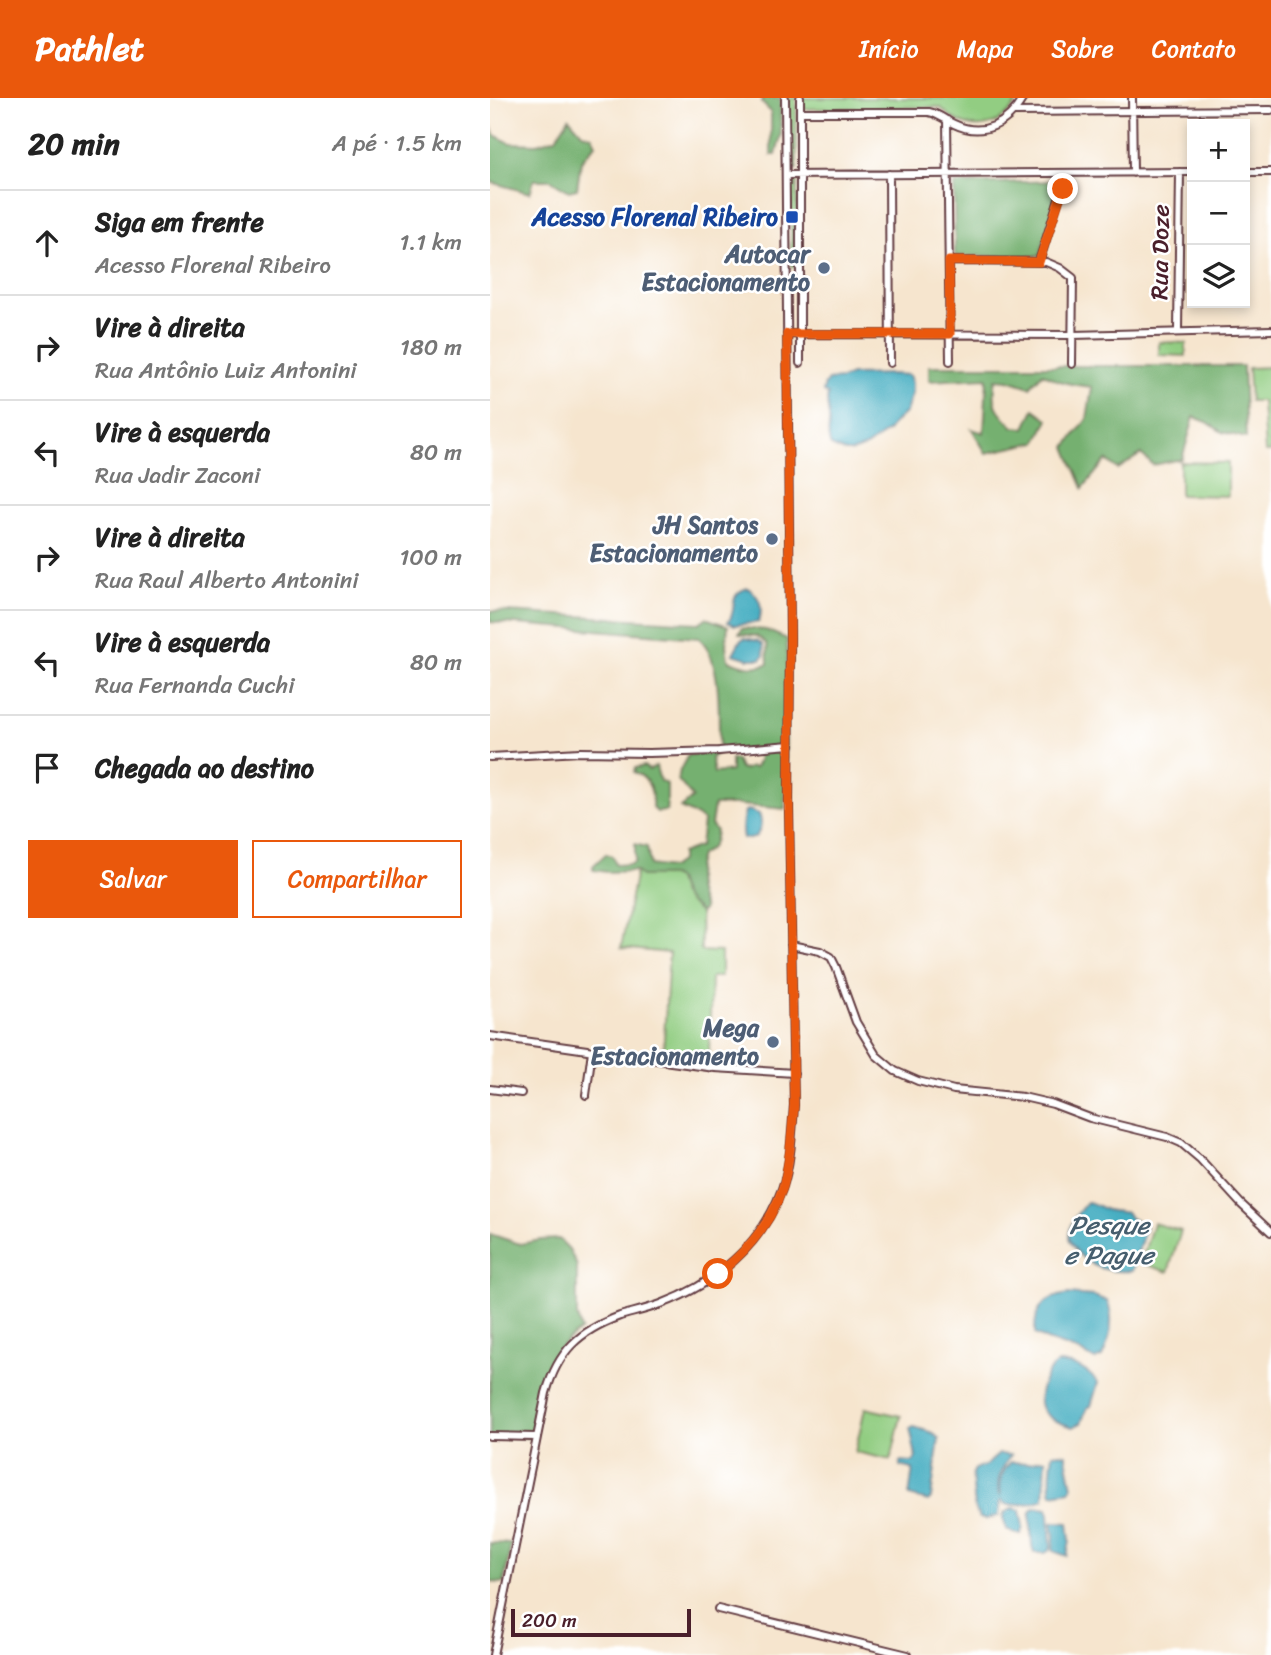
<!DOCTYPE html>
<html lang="pt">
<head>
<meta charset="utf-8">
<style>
  :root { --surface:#fff; --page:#f2f2f2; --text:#222; --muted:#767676; --line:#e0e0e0; --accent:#ea580c }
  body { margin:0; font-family:Sriracha,sans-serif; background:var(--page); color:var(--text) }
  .controls { position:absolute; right:21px; top:21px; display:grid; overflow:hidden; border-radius:0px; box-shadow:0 4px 10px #0003 }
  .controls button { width:63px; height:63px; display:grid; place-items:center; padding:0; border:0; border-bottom:2px solid var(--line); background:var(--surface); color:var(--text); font:35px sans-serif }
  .scale { position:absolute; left:21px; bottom:18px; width:180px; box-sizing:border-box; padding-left:7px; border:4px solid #4a1f2b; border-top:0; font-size:19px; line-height:24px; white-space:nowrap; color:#4a1f2b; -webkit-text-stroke:5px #fff; paint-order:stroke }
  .stop { position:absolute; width:21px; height:21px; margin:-16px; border:5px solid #ea580c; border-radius:50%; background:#fff }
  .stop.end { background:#ea580c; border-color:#fff; box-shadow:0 2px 7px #0008 }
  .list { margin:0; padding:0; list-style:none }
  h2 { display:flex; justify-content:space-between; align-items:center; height:91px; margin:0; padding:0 28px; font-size:30px }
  h2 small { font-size:23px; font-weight:400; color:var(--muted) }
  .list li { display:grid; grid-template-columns:46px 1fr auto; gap:21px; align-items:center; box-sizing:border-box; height:105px; padding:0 28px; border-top:2px solid var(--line) }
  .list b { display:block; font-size:26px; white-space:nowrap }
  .list p { margin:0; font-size:23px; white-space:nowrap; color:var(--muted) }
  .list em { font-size:23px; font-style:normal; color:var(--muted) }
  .actions { display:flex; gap:14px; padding:21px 28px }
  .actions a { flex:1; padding:16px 0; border:2px solid var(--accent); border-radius:0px; text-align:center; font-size:24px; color:var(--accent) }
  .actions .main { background:var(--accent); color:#fff }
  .icon { flex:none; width:38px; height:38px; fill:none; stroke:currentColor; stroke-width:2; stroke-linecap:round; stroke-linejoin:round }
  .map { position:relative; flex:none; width:781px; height:1557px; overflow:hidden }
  header { display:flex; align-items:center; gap:42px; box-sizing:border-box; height:98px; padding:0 35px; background:var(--accent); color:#fff }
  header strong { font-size:33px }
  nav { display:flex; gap:38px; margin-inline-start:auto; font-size:24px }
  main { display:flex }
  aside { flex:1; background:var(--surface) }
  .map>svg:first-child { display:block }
</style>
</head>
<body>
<header>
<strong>Pathlet</strong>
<nav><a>Início</a><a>Mapa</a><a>Sobre</a><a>Contato</a></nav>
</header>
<main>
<aside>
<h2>20 min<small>A pé · 1.5 km</small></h2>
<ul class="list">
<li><svg class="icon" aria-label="ahead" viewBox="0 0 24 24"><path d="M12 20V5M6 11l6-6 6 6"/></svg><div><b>Siga em frente</b><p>Acesso Florenal Ribeiro</p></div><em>1.1 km</em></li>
<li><svg class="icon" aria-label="right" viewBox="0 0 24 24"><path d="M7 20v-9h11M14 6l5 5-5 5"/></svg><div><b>Vire à direita</b><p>Rua Antônio Luiz Antonini</p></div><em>180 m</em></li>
<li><svg class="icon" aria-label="left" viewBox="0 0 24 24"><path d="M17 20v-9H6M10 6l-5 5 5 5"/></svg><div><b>Vire à esquerda</b><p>Rua Jadir Zaconi</p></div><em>80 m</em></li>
<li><svg class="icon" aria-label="right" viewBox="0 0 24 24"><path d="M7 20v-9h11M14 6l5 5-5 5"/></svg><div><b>Vire à direita</b><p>Rua Raul Alberto Antonini</p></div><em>100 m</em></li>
<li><svg class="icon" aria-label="left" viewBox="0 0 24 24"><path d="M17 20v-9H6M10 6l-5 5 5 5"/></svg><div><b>Vire à esquerda</b><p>Rua Fernanda Cuchi</p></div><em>80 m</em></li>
<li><svg class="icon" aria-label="arrive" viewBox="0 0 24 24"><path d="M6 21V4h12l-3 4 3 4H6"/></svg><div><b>Chegada ao destino</b></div></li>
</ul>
<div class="actions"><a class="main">Salvar</a><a>Compartilhar</a></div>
</aside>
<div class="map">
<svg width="781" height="1557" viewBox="0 0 781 1557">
  <rect width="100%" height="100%" fill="#fff"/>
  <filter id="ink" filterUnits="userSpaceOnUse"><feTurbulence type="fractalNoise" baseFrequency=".0143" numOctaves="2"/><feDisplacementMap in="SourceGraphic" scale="14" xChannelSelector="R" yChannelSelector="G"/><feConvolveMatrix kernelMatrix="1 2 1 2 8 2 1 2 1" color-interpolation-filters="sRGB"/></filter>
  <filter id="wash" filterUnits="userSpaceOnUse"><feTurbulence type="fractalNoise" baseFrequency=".00686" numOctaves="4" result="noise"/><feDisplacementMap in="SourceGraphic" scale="28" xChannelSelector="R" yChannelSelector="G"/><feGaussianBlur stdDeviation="1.57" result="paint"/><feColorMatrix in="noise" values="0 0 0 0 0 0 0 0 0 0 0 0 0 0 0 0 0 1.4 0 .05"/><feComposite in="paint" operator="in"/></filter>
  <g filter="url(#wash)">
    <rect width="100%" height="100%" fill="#f6e5ce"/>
    <path fill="#92cd82" stroke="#6e7656" stroke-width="2" d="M299 0H306L307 71H303L304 57 299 50Z
      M312 0H530C509 34 478 38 450 9L312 11Z
      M301 82H307L306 169H301Z
      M669 244 696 245V258L669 257Z
      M781 269V354H775L772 303H760L758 270Z
      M690 364 738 365V398L690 397Z
      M146 773 152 778H181L187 781 191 795 210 815 211 853 231 854V879H221L219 958H173L179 855 131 850Z
      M663 1125 691 1133 678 1174 651 1165Z
      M375 1310 411 1318 401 1362 365 1354Z"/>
    <path fill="#75b070" stroke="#60684e" stroke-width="2" d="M272 0H290L291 37 286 57H281V14L272 5Z
      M79 20 92 35 102 38 106 46 91 63 87 91 79 93 61 82H44L40 95 0 84V26L4 37 20 45 47 46 66 40Z
      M570 83 550 158H465L464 86Z
      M439 268H753L756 340 732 334 717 324 704 319 692 361 663 367 651 356 628 371 616 362 593 390 576 349 597 321 602 289C584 287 569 285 553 275L540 289 518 282 506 281C501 306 507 313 524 329L535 330 544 311 558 321 547 344 496 355 482 331 494 335 497 280 439 283Z
      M0 513 209 525 216 520 238 528 236 547 238 562C253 568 263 571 278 566L277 546 267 538 249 536 252 530 276 532 297 541 295 711 249 707H224L221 727 226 733C224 748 224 749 210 757 204 775 205 793 214 811L210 815C206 809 201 808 197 803 191 798 189 788 187 781L181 778H151L145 773 117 774 103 772V768L116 756 122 758 126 767 142 766 145 763V746L157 749 160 767 181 770 191 763V755L210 748 213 723 207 718 190 710 203 700 188 682 190 672 198 657 228 655 221 660 224 675 241 673V661L246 662 250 671 253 672 261 669 265 670 269 661 266 651 229 653C228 623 234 562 209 540L0 524Z
      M154 668 159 672 166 668 170 683 177 686V713L167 714 162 709C163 692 160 681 144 674L145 670Z
      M0 1136 30 1146 51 1142 69 1141 79 1151 87 1168V1218L91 1232C84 1237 76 1243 70 1250 50 1274 49 1310 44 1340L0 1338Z
      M0 1445 21 1446 14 1485 0 1484Z"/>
    <path fill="#41abc0" stroke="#466576" stroke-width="2" d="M403 276 419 277 422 285V295L416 314 403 326 398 333 376 349 362 354H355L341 348C336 338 340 329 339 319 338 311 336 304 338 296L333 294 335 286 338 282 352 281 361 277Z
      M258 490C271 499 273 509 269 524L245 527 238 524C249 511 236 496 258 490Z
      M254 540 268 543 273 547 274 557 271 561H259L243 556 250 543Z
      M259 712 269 716C274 728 268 745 253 740 251 731 252 723 255 713Z
      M597 1104C604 1105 608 1108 614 1111 620 1114 630 1113 637 1115L640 1120 656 1128 642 1173C618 1175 596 1169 583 1148 579 1143 578 1139 580 1132 582 1121 590 1112 597 1104Z
      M579 1196 604 1198 617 1203C625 1221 620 1242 612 1259L605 1262 589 1253 557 1242 545 1236C544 1210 553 1199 579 1196Z
      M568 1265C585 1266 597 1271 608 1285L601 1308 597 1310 591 1325 583 1329C572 1326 556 1320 551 1309 546 1296 557 1270 568 1265Z
      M424 1329 443 1335 449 1341 441 1400 438 1403 419 1398 423 1371 410 1368 411 1363 423 1364 426 1359 420 1330Z
      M570 1355 576 1356V1359L582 1389 580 1393 562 1396C559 1386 561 1366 563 1356Z
      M509 1356 521 1357C511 1371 506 1380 509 1398L511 1397C509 1385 511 1373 521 1364L539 1365 552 1361 556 1362 554 1401C541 1406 528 1408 514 1406L512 1402H510L509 1417 496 1421 490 1420 485 1412 482 1377 485 1371 495 1368Z
      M545 1409 557 1411 559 1416 561 1447 560 1452 555 1455H544L542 1449 540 1415Z
      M523 1410 530 1412 533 1429 531 1436H527L517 1432 513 1420 514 1416 517 1413Z
      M565 1424 578 1425 580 1443 577 1458 563 1453 564 1438 562 1425Z"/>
  </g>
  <g filter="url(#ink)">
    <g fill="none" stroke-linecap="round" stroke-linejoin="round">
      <defs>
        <path id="minor" d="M642 0 643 75
          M310 14H439C449 16 455 22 464 26 493 40 518 26 533 0
          M524 14 781 12
          M457 22 460 263
          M755 74H781
          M399 76 400 265
          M296 77 702 74
          M459 163 556 164 570 170 583 180 582 266
          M549 164 577 75
          M688 233 690 74
          M297 236 583 237 781 232
          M310 265V0
          M0 659 90 654 159 655 229 653 300 647
          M301 847 330 853 341 859 346 869 366 924 386 957 405 973 428 983 464 992 533 999 563 1006 600 1020 677 1039 691 1045 710 1061 751 1106 781 1134
          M0 938 181 964 225 970 304 975
          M0 991 31 995
          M96 997 102 953
          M0 1338 46 1339
          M228 1511 418 1557
          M3 1557 56 1295C68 1253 89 1233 130 1218 144 1214 158 1211 171 1206 225 1186 272 1147 292 1091 301 1065 302 1034 304 1007L299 711 300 539 295 0"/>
      </defs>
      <use href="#minor" stroke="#643d43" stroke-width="10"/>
      <use href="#minor" stroke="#fff" stroke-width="6"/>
    </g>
  </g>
  <g fill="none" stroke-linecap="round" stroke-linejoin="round" filter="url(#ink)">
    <path stroke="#ea580c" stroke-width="9" d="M228 1176C256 1154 282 1124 293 1089 300 1062 302 1034 304 1007L299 711 300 539 297 236H460L459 163 549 164 573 91"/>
  </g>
  <rect fill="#1a4fb4" stroke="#fff" stroke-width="2.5" x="295" y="112" width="14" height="14" rx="3.5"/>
  <g fill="#5c6f8a" stroke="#fff" stroke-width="2.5">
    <circle cx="334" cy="170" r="7"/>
    <circle cx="282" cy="441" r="7"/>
    <circle cx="283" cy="944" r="7"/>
  </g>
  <g text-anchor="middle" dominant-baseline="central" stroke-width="5" stroke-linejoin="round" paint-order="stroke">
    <g font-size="24" font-weight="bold" fill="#164399" stroke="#fff" text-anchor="end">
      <text x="288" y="119">Acesso Florenal Ribeiro</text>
    </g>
    <g font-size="24" fill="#4a1f2b" stroke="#fff">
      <text transform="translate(670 154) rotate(-89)">Rua Doze</text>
    </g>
    <g font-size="24" font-weight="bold" fill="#4e5e75" stroke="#fff" text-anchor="end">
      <text x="320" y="156">Autocar<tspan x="320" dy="28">Estacionamento</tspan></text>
      <text x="268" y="427">JH Santos<tspan x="268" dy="28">Estacionamento</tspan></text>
      <text x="269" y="930">Mega<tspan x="269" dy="28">Estacionamento</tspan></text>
    </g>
    <g font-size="26" font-style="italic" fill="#465e6e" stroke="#fff">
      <text x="619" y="1127">Pesque<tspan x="619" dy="30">e Pague</tspan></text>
    </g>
  </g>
</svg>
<div class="controls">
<button>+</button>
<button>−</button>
<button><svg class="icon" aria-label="layers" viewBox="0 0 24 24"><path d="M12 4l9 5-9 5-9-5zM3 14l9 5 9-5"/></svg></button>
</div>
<div class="scale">200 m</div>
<div class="stop" style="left:228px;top:1176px"></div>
<div class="stop end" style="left:573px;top:91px"></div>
</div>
</main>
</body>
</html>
